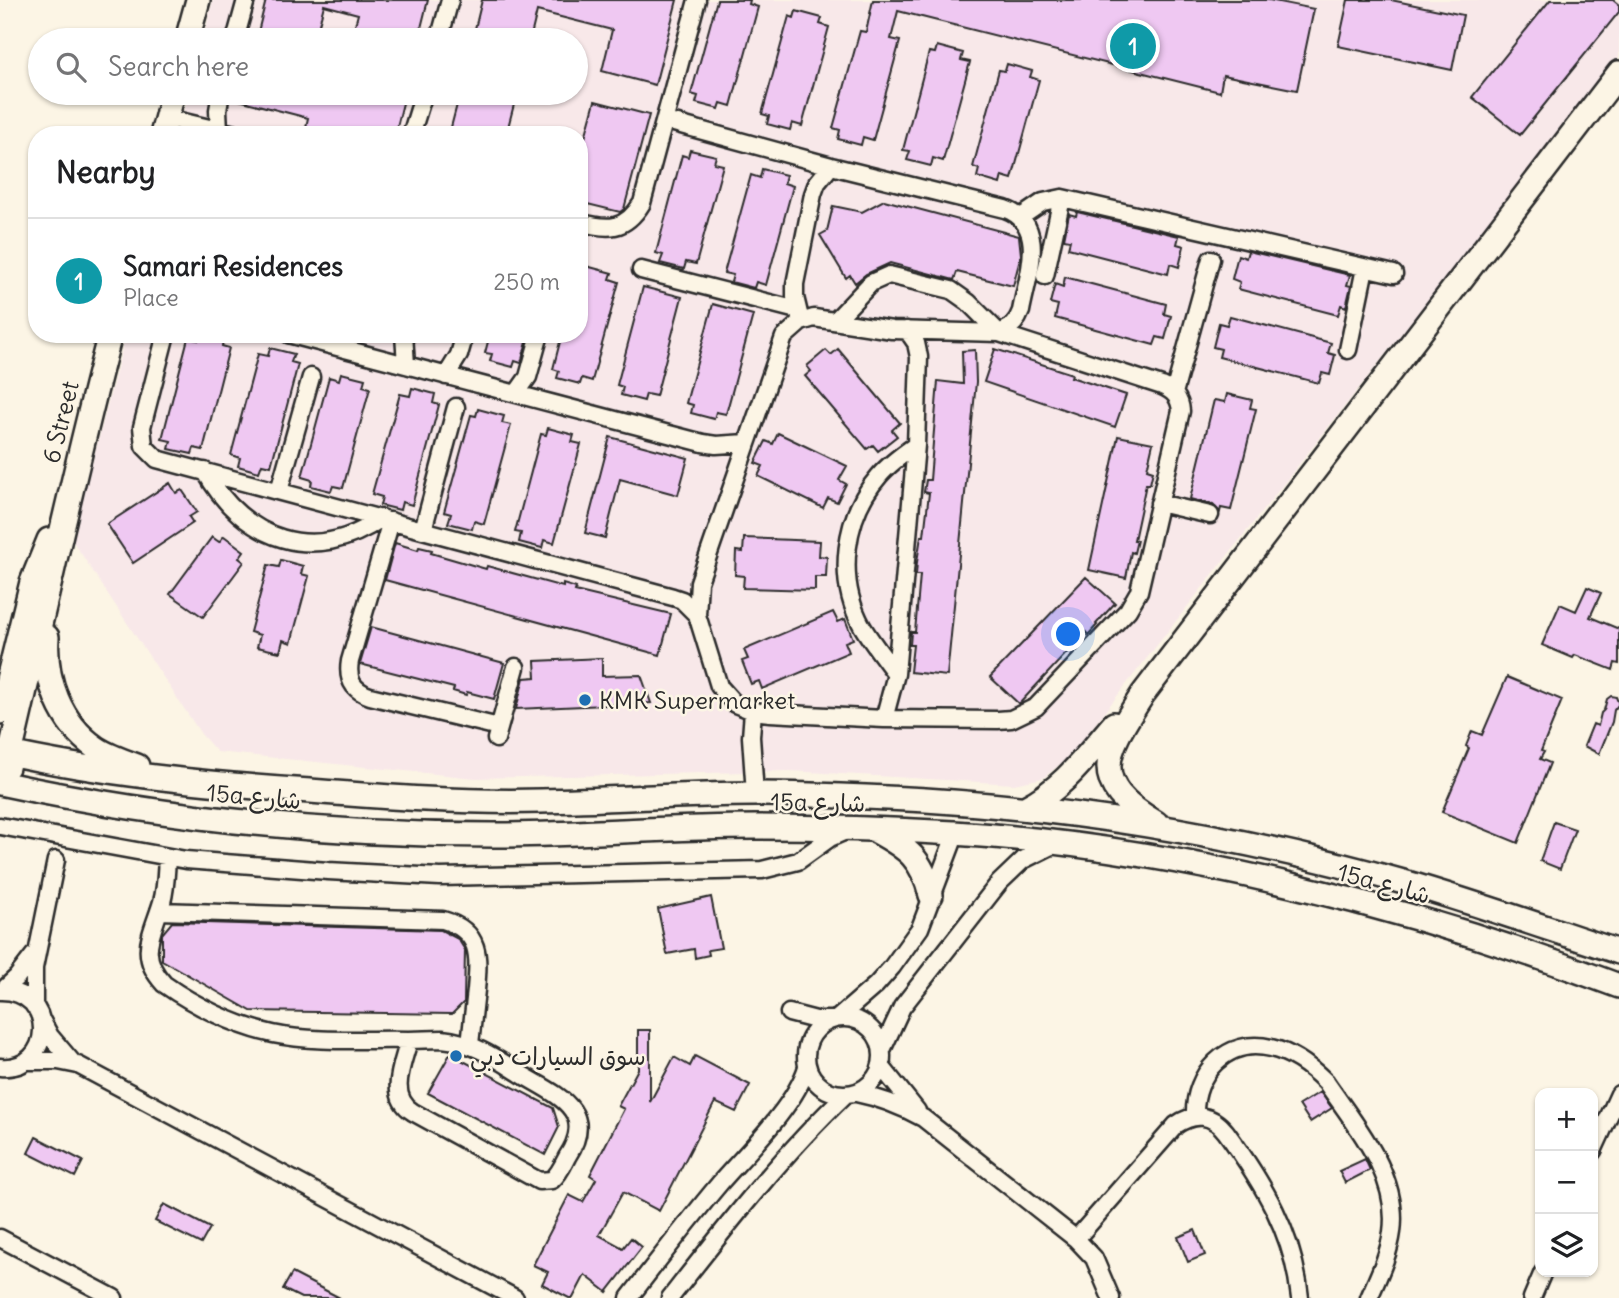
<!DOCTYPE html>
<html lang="en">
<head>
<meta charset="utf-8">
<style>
  :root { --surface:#fff; --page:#f2f2f2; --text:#202124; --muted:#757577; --line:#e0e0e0; --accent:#1f6fb2 }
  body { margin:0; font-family:Delius,"Playpen Sans Arabic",sans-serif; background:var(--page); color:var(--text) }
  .controls { position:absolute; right:21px; bottom:21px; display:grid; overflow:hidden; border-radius:14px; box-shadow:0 2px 5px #0004 }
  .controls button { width:63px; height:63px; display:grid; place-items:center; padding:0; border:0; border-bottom:2px solid var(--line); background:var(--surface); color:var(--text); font:35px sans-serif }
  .you { position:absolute; left:1069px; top:635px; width:24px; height:24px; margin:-18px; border:5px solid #fff; border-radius:50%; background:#1a73e8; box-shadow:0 0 0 10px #1a73e833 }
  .badge { display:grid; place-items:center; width:46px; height:46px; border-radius:50%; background:var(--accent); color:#fff; font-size:23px; font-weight:700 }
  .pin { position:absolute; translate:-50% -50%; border:4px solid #fff; box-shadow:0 2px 7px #0006 }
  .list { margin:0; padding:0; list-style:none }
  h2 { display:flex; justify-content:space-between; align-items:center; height:91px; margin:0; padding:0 28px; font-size:30px }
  h2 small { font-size:23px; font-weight:400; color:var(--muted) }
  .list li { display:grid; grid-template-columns:46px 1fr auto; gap:21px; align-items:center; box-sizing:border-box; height:126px; padding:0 28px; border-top:2px solid var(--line) }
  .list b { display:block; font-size:26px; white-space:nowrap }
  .list p { margin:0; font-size:23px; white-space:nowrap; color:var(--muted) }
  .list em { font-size:23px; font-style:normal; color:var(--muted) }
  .icon { flex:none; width:38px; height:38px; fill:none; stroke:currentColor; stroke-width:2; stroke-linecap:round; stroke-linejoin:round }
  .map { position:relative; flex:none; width:1619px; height:1298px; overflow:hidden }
  .search { position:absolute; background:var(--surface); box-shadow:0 2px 5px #0004; left:28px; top:28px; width:560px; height:77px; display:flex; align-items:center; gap:18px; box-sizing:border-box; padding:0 24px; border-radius:38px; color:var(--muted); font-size:26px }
  .panel { position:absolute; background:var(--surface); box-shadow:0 2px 5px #0004; left:28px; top:126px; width:560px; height:217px; border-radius:28px }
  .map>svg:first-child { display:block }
</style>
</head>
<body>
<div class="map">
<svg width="1619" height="1298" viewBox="0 0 1619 1298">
  <rect width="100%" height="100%" fill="#fcf5e5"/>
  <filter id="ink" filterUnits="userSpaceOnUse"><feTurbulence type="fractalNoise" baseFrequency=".0143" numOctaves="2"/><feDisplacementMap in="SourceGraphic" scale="14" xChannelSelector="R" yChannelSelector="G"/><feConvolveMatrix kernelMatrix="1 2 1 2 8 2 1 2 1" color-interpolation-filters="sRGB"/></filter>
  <g filter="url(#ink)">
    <path fill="#f8e8e9" d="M213 0H1619V57L1070 756 1043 778 1014 784 790 771 475 778 217 752 201 734 72 540 126 334H579V135H178L189 93H576V40H203Z"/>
    <path fill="#efc8f2" stroke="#2b2b2b" stroke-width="2" d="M266 0H428L418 40H351L358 14 324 5 315 40H256Z
      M482 0H677L655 85 602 71 612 30 537 11 530 40H487L473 37Z
      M717 0H750L749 4 758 7 731 106 721 103 719 109 696 103 698 96 691 94Z
      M873 0H1269L1314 9 1297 90 1223 75 1220 92 898 11 891 39 900 41 873 140 863 137 861 145 838 139 840 130 833 128 860 31 866 32Z
      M1348 0H1391L1463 15 1452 70 1338 46Z
      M1550 0H1613L1619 5V12L1520 135 1472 97Z
      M796 11 822 18 820 24 829 27 802 126 792 123 790 130 767 124 769 116 762 114 789 16 794 18Z
      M937 46 963 53 961 60 970 62 943 161 933 158 931 166 907 160 910 151 903 150 929 52 935 53Z
      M1007 64 1032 71 1030 77 1039 80 1012 179 1002 176 1000 184 977 177 979 169 973 167 999 70 1005 71Z
      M231 93H393V96L404 99 395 135H336L306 127 308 118 231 98Z
      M460 93H517L506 135H449Z
      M595 101 649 115 624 209 620 212 579 202V148L582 149Z
      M690 150 716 156 714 163 723 165 696 264 686 262 684 269 660 263 663 255 656 253 682 155 688 157Z
      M762 169 786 175 784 183 793 186 766 285 756 282 754 288 731 282 733 275 724 273 751 175 760 178Z
      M884 200 1019 236 1021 255 1013 286 957 272 954 280 890 263 866 274 855 283 850 275 846 278 820 235 827 231 833 206 862 212Z
      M1077 212 1179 236 1177 244 1184 246 1179 267 1170 264 1168 274 1068 248 1070 240 1064 239 1069 214 1076 216Z
      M1248 251 1350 275 1347 285 1351 286 1346 307 1341 305 1338 315 1238 289 1240 282 1232 279 1238 255 1246 258Z
      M586 266 612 273 610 279 619 282 592 381 582 378 580 384 557 378 559 371 553 369 562 334H579V272L584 273Z
      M1065 277 1166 304 1164 314 1171 316 1165 339 1157 337 1154 345 1055 318 1058 305 1050 303 1055 284 1063 287Z
      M643 287 682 297 656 396 646 394 644 401 621 395 623 387 617 385Z
      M713 304 753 315 726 414 716 412 714 419 691 413 693 405 686 403Z
      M1230 316 1331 343 1328 353 1335 355 1330 375 1322 373 1319 383 1219 357 1221 349 1213 347 1219 323 1227 325Z
      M199 334 223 340 222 346 229 348 203 450 194 448 192 454 169 449 171 441 162 439 188 338 198 340Z
      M490 334H529L521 363 515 361 513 367 490 361 492 354 485 353Z
      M270 348 294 354 291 362 298 364 271 466 262 464 259 472 238 466 240 458 231 455 258 354 268 356Z
      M838 349 900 423 892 430 897 436 878 451 873 445 867 449 805 376 811 371 807 366 826 350 831 355Z
      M995 349 1072 374 1071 377 1126 395 1115 427 984 382Z
      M975 350 976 382 947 676 910 672 913 645H910L911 632H915L920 575H916L917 562 921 536H924L929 493 924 492 926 480H930L938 381 963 384 962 351Z
      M341 373 365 379 363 386 370 388 343 488 333 486 331 491 311 486 312 480 302 477 329 377 339 380Z
      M412 388 435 394 433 403 439 405 412 505 402 502 400 510 380 505 382 497 372 494 400 394 410 396Z
      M1227 394 1252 400 1250 408 1256 409 1231 510 1221 508 1220 512 1213 505 1190 499 1214 400 1225 402Z
      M478 409 504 416 502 423 511 425 484 524 474 521 472 529 448 523 451 514 444 512 471 415 476 416Z
      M548 428 574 435 572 442 581 444 554 543 544 540 542 548 519 542 521 533 515 532 541 434 546 435Z
      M778 433 847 466 839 480 846 484 837 502 828 498 823 508 758 476 763 466 755 463 766 441 773 444Z
      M1118 436 1153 443 1147 469 1153 471 1150 484H1146L1134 540H1137L1134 553 1131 552 1126 578 1089 570Z
      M610 437 688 458 678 495 620 479 605 538 585 533Z
      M170 483 176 493 182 490 197 512 189 517 193 523 133 563 107 524Z
      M224 536 244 551 239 558 244 562 203 617 170 594 212 537 219 542Z
      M744 538 820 541 819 556 827 557 826 577H815V590L743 588 744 576 735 575 736 551 743 552Z
      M395 543 418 550 419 547 432 550 431 553 486 569 487 566 563 587V584L576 588 575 591 671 614 660 655 385 580Z
      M281 560 303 566 301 574 309 576 291 643 283 640 280 652 257 647 260 635 250 632 268 565 279 567Z
      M1086 577 1115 603 1096 624 1097 625 1088 635 1086 632 1019 704 990 677Z
      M1587 587 1601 593 1590 617 1619 629V664L1615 663 1613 670 1575 655 1573 658 1542 645 1560 604 1576 611Z
      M833 612 838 622 845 619 853 639 845 642 849 652 762 689 759 681 751 684 742 661 748 659 744 650Z
      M371 627 504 663 494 699 467 692 466 695 453 691 454 688 360 664Z
      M602 658V676L641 675 651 703 516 709 524 678 536 677 535 661Z
      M1507 677 1562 700 1541 751 1544 752 1540 759 1550 763 1518 843 1442 812 1469 748 1466 746 1472 731 1482 735Z
      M1611 696 1616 697 1619 704 1614 710 1612 722 1599 754 1584 746 1593 724 1598 726 1601 713 1604 710 1607 699Z
      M1554 822 1575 829 1560 869 1540 861Z
      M711 897 721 948 708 950 709 955 695 958 694 949 667 954 658 909Z
      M172 922 441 930 458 939 465 950 464 1002 452 1014 251 1011 162 960V934Z
      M638 1030H650V1102L674 1057 690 1066 695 1056 750 1085 736 1112 715 1102 659 1211 623 1192 599 1235 623 1248 631 1238 642 1247 607 1292 585 1275 573 1298H569L542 1284 548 1272 533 1265 569 1195 583 1202 596 1179 590 1175 624 1109 618 1106 638 1069Z
      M450 1054 553 1108 559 1127 545 1155 428 1093Z
      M1320 1092 1332 1108 1310 1122 1299 1105Z
      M36 1137 83 1161 75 1177 28 1153Z
      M1365 1159 1370 1170 1345 1183 1339 1171Z
      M164 1204 210 1228 201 1244 155 1221Z
      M1195 1230 1205 1255 1188 1262 1178 1237Z
      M292 1273 340 1298H301L283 1289Z"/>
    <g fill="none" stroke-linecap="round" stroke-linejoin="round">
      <defs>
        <path id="street" d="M235 40 246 0
          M439 40 450 0
          M167 118 239 135
          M674 123 831 166 1005 209C1049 224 1027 277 1021 311 1017 322 1011 329 999 333L968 302 951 290 889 275 871 283 835 321
          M219 130 218 110 221 93
          M411 135 424 93
          M1021 217 1043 202 1062 198 1394 274
          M579 222C608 230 625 231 642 203L697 0
          M641 270 797 310
          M1045 276 1062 198
          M814 318 892 330 999 333 1162 386C1174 391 1180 398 1181 411L1139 591 1128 610 1036 707 1011 719 998 720 884 719 770 713 753 711 735 704 719 686 697 615 699 582 784 337 801 322Z
          M801 322 795 297V284L813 194 817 183 831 166
          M166 334 142 427 144 446 157 459 673 597 682 600 697 615
          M288 334 703 443 716 445 746 443
          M404 334 406 365
          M1348 350 1365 268
          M446 376 459 355 465 334
          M1174 393 1211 259
          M516 394 528 377 540 334
          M205 471C243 540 314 566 382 518
          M279 491 311 377
          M1159 503 1210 515
          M391 521 350 661C347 679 352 690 370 696L499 727
          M423 530 456 407
          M896 674C885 659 872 643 862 626 836 579 844 516 879 476 889 464 903 454 916 445
          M753 711 751 737 755 794
          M884 719 896 674 916 445 919 357 916 343 907 330
          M496 739 516 667
          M0 826 186 860 328 871 440 877 762 870 798 861 830 838 848 830
          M167 858C166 872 166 888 162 902 152 935 137 955 164 984 195 1006 236 1026 273 1034 317 1043 365 1039 409 1040
          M159 911 443 920C481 931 479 956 476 990 474 1008 472 1026 470 1044
          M0 991C58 990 54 1072 0 1067
          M2 991 17 977 34 955
          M34 1006V968L56 860
          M789 1013 816 1020H830
          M806 1056a38 38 0 1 1 76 0a38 38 0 1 1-76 0Z
          M838 1018 876 985 892 967 920 928 956 833
          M42 1021 50 1036 73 1063
          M442 1039C473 1042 496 1058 521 1074 556 1095 598 1110 567 1157 563 1165 559 1174 552 1180L539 1181 413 1112C387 1096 403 1064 409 1040Z
          M882 1050 902 1007 999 883 1023 860 1055 844
          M27 1061H58L78 1065 515 1298
          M881 1066 917 1111
          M856 1093C881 1098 901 1106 923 1118L1076 1239 1094 1258 1111 1298
          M1195 1116C1193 1074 1227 1037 1271 1048 1293 1053 1311 1067 1326 1082 1355 1125 1400 1175 1392 1232 1389 1255 1378 1277 1369 1298
          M1593 1151 1619 1094
          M0 1238 114 1298
          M1076 1239 1176 1125C1195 1112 1212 1114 1226 1132 1263 1183 1294 1234 1300 1298
          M629 1298C659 1259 688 1221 720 1183 747 1152 795 1106 807 1067
          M670 1298C725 1228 781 1156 846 1094
          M1532 1298 1543 1272"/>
        <path id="secondary" d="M187 40 198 0
          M162 135 173 93
          M47 637C44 679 60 723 96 748 108 756 123 761 137 766
          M0 712 32 582 49 540
          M0 751C102 774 206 784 310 791 387 797 464 803 541 801 613 800 684 794 755 794 799 794 844 796 887 798 1063 806 1238 835 1407 883 1479 904 1549 929 1619 952
          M7 767C41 623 72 478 110 334
          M0 783C167 819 337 836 508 835 591 834 673 827 756 827 821 827 888 829 954 833 1176 847 1411 907 1619 986
          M1025 808C1064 788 1086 756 1114 724
          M1156 823C1085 781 1106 752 1143 694L1619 73
          M876 831C909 849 922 859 931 895"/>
      </defs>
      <use href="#street" stroke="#2b2b2b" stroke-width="21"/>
      <use href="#secondary" stroke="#2b2b2b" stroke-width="28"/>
      <use href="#street" stroke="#fcf5e5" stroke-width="16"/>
      <use href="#secondary" stroke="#fcf5e5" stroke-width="23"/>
    </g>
  </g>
  <g fill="#1f6fb2" stroke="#fcf5e5" stroke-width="2.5">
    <circle cx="585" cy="700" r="7"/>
    <circle cx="456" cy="1056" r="7"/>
  </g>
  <g text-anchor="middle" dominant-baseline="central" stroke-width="5" stroke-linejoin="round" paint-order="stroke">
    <g font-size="24" fill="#2b2b2b" stroke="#fcf5e5">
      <text transform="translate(60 422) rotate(-76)">6 Street</text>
      <text transform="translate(254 796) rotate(5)">15a شارع</text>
      <text transform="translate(818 802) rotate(1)">15a شارع</text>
      <text transform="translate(1384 883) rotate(15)">15a شارع</text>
    </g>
    <g font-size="24" fill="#2b2b2b" stroke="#fcf5e5" text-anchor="start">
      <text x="599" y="700">KMK Supermarket</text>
      <text x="470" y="1056">سوق السيارات دبي</text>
    </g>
  </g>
</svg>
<div class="controls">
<button>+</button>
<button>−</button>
<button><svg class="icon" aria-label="layers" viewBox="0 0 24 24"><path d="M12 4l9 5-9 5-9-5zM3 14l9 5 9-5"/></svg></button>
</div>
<div class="you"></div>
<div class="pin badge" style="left:1133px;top:46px;background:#0f9aa8">1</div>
<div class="search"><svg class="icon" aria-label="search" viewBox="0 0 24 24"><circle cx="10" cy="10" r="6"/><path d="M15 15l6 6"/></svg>Search here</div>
<section class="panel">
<h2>Nearby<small></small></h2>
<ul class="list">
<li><span class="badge" style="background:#0f9aa8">1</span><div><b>Samari Residences</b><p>Place</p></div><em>250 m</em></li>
</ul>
</section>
</div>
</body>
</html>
